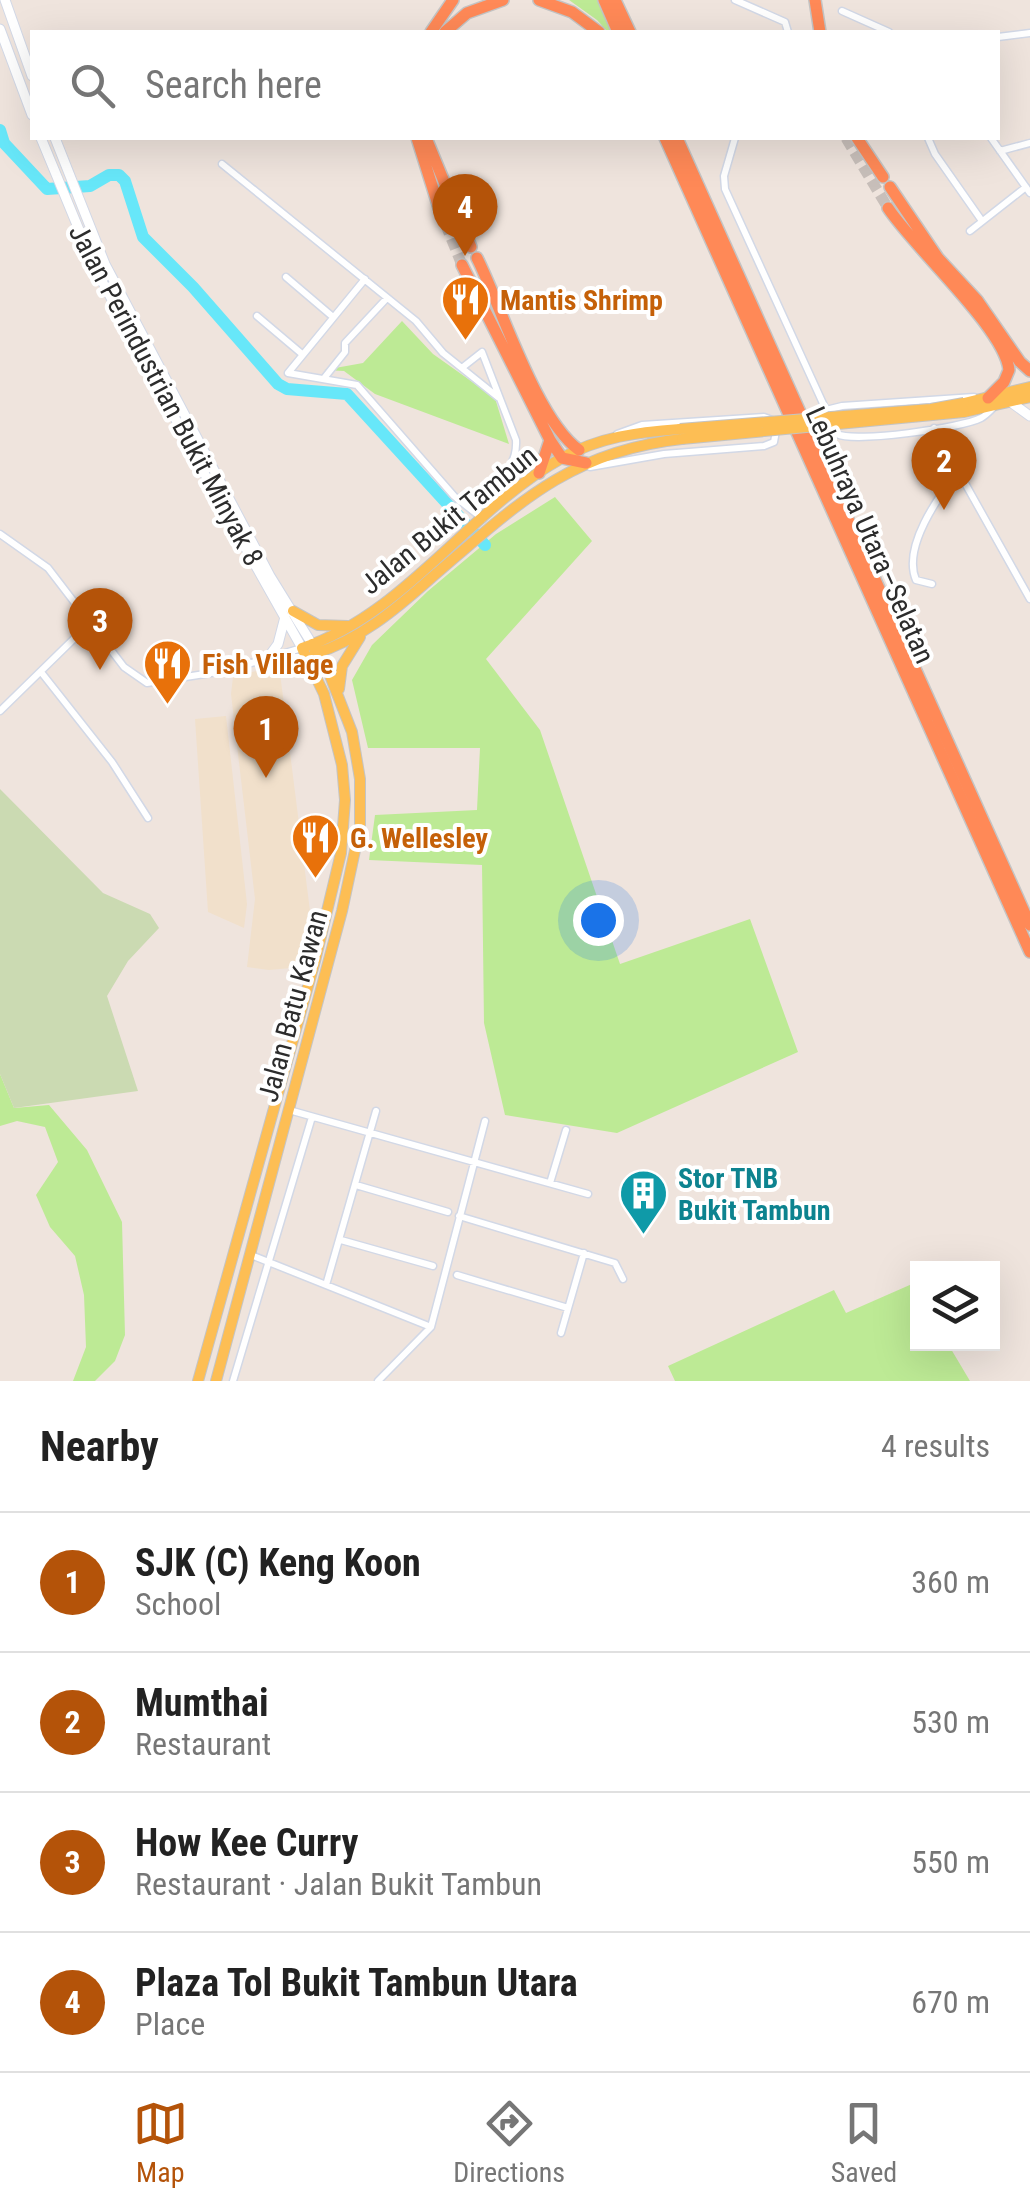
<!DOCTYPE html>
<html lang="en">
<head>
<meta charset="utf-8">
<style>
  :root { --surface:#fff; --page:#f2f2f2; --text:#222; --muted:#767676; --line:#e0e0e0; --accent:#b45309 }
  body { margin:0; font-family:"Roboto Condensed",sans-serif; background:var(--page); color:var(--text) }
  .controls { position:absolute; right:30px; bottom:30px; display:grid; overflow:hidden; border-radius:0px; box-shadow:0 10px 40px #0002 }
  .controls button { width:90px; height:90px; display:grid; place-items:center; padding:0; border:0; border-bottom:2px solid var(--line); background:var(--surface); color:var(--text); font:50px sans-serif }
  .you { position:absolute; left:598px; top:920px; width:35px; height:35px; margin:-25px; border:8px solid #fff; border-radius:50%; background:#1a73e8; box-shadow:0 0 0 15px #1a73e833 }
  .badge { display:grid; place-items:center; width:65px; height:65px; border-radius:50%; background:var(--accent); color:#fff; font-size:32px; font-weight:700 }
  .pin { position:absolute; translate:-50% -82px; filter:drop-shadow(0 2px 5px #0008) }
  .pin::after { content:''; position:absolute; top:52px; width:35px; height:30px; background:inherit; clip-path:polygon(0 0,100% 0,50% 100%) }
  .list { margin:0; padding:0; list-style:none }
  h2 { display:flex; justify-content:space-between; align-items:center; height:130px; margin:0; padding:0 40px; font-size:42px }
  h2 small { font-size:32px; font-weight:400; color:var(--muted) }
  .list li { display:grid; grid-template-columns:65px 1fr auto; gap:30px; align-items:center; box-sizing:border-box; height:140px; padding:0 40px; border-top:2px solid var(--line) }
  .list b { display:block; font-size:38px; white-space:nowrap }
  .list p { margin:0; font-size:32px; white-space:nowrap; color:var(--muted) }
  .list em { font-size:32px; font-style:normal; color:var(--muted) }
  .icon { flex:none; width:55px; height:55px; fill:none; stroke:currentColor; stroke-width:2; stroke-linecap:round; stroke-linejoin:round }
  .map { position:relative; flex:none; width:1030px; height:1381px; overflow:hidden }
  .search { position:absolute; background:var(--surface); box-shadow:0 10px 40px #0002; left:30px; right:30px; top:30px; height:110px; display:flex; align-items:center; gap:25px; box-sizing:border-box; padding:0 35px; border-radius:0px; color:var(--muted); font-size:38px }
  .sheet { height:690px; background:var(--surface) }
  nav { display:flex; justify-content:space-around; align-items:center; box-sizing:border-box; height:140px; border-top:2px solid var(--line); background:var(--surface); font-size:28px; color:var(--muted) }
  nav a { display:grid; justify-items:center; gap:5px }
  nav .on { color:var(--accent) }
  .map>svg:first-child { display:block }
</style>
</head>
<body>
<div class="map">
<svg width="1030" height="1381" viewBox="0 0 1030 1381">
  <rect width="100%" height="100%" fill="#efe4dd"/>
  <path fill="#f1e0cb" d="M279 665 310 911 299 962 291 968 269 970 247 967 255 899 231 694 233 677Z
    M226 716 247 904 244 928 208 912 195 719Z"/>
  <path fill="#bdea95" d="M569 0H597L612 32H608L597 20Z
    M402 321 433 354 495 398 509 444 375 394 344 371 324 370 363 363Z
    M555 497 592 541 486 659 540 730 620 964 750 919 798 1052 617 1133 505 1115 484 1023 482 865 369 860 375 815 477 810 480 748H368L352 680 372 645 428 591 496 534Z
    M0 1074 14 1108 49 1105 87 1150 122 1222 125 1335 115 1361 95 1381H73L86 1347 84 1295 75 1256 50 1227 36 1195 58 1162 45 1127 17 1121 0 1126Z
    M912 1284 917 1293 918 1344H948L970 1381H675L668 1366 834 1290 846 1313Z"/>
  <path fill="#cbdab2" d="M0 789 103 893 150 914 159 928 128 961 107 996 138 1091 14 1108 0 1074Z"/>
  <g fill="none" stroke-linecap="round" stroke-linejoin="round">
    <path stroke="#67e7f9" stroke-width="12" d="M0 130 4 143 47 189 90 186 109 175H119L125 181 143 237 193 287 278 384 287 389 347 394 485 545"/>
    <path stroke="#c8bfba" stroke-width="11" stroke-dasharray="11 5.5" stroke-linecap="butt" d="M846 138 888 208
      M439 208 462 265"/>
    <defs>
      <path id="street" d="M735 0 785 22 788 32
        M842 11 889 32
        M998 37 1030 33
        M735 138 724 176 725 189 826 410
        M928 138 935 154 982 221
        M991 138 1030 193
        M1000 151 1030 143
        M222 164 416 321 443 353 499 398
        M970 231 1026 187
        M286 277 333 317
        M365 279 288 373 357 385 454 496 483 519
        M257 316 302 354
        M463 367 482 352 516 440C518 472 491 486 469 505
        M325 377 345 352V343L387 298
        M974 397 842 406 826 410 837 434C854 443 962 428 981 418 985 416 990 411 993 408
        M934 428 1030 599
        M617 434 642 425 764 417 772 420
        M590 467 664 454 764 446 774 442 776 431
        M0 534 48 568 124 667 147 683 224 671 302 648
        M932 584 916 580C902 547 938 497 958 471
        M259 661 306 656
        M41 672 112 762 148 818
        M0 711 89 624
        M289 1110 588 1194
        M550 1183 566 1130
        M356 1185 448 1212
        M459 1216 615 1263 623 1279
        M341 1240 433 1266
        M251 1255 431 1327
        M457 1275 568 1308
        M326 1285 376 1111
        M561 1333 584 1253
        M233 1381 312 1117
        M378 1381 431 1327 485 1121"/>
      <path id="secondary" d="M5 0 32 76
        M0 29 32 115
        M41 138 94 266 218 499 302 648
        M55 138 105 264 270 576 312 644
        M1012 403 1030 416
        M270 655 278 644 285 617"/>
      <path id="primary" d="M964 403 1030 387
        M964 412 1030 397
        M293 611 318 625 348 626
        M314 654C359 640 395 610 430 579 513 508 568 451 682 439
        M287 659 316 676
        M339 689 342 666 360 637
        M198 1381 315 961 341 853 345 800 342 765 324 694 302 648C406 614 468 510 562 458 599 437 638 432 680 429
        M216 1381 342 911 360 827V779L352 732 329 673 312 644"/>
      <path id="highway" d="M539 0 572 12 599 32
        M604 0 618 32
        M615 0 630 32
        M815 0 820 32
        M431 32 453 0
        M445 32 467 13 503 0
        M417 138 439 208
        M426 138 471 247
        M665 138 1030 952
        M677 138 1030 925
        M857 138 883 177
        M890 187 938 258 977 300 1020 362 1030 371
        M888 208C915 249 1005 329 1009 370L1004 382 988 398
        M477 258C502 308 536 419 579 450
        M462 265 550 440 562 458 586 463
        M539 473 550 440"/>
    </defs>
    <use href="#street" stroke="#d2d8e6" stroke-width="9"/>
    <use href="#secondary" stroke="#d2d8e6" stroke-width="11"/>
    <use href="#primary" stroke="#c4c4c4" stroke-width="12"/>
    <use href="#highway" stroke="#c4c4c4" stroke-width="14"/>
    <use href="#street" stroke="#fff" stroke-width="6"/>
    <use href="#secondary" stroke="#fff" stroke-width="9"/>
    <use href="#primary" stroke="#fdbe54" stroke-width="10"/>
    <use href="#highway" stroke="#ff8957" stroke-width="11"/>
    <defs>
      <path id="primary-bridge" d="M680 429 931 409 964 403
        M682 439 964 412"/>
    </defs>
    <use href="#primary-bridge" stroke="#c4c4c4" stroke-width="12" stroke-linecap="butt"/>
    <use href="#primary-bridge" stroke="#fdbe54" stroke-width="10"/>
  </g>
  <defs>
    <symbol id="restaurant-pin" viewBox="-11 -11 22 30"><path d="M0 17L-7.5 6A9.5 9.5 0 1 1 7.5 6Z" fill="#e8710a" stroke="#fff"/><path d="M-5-6h1v4h1v-4h1v4h1v-4h1v5L-1.5 .5V6h-2V.5L-5-1ZM5-6V6H3V1.5H1.5Q1.5-4 5-6Z" fill="#fff"/></symbol>
    <symbol id="building-pin" viewBox="-11 -11 22 30"><path d="M0 17L-7.5 6A9.5 9.5 0 1 1 7.5 6Z" fill="#0f9aa8" stroke="#fff"/><path d="M-4-6H4V6H1V3H-1V6H-4ZM-2.5-4.3h1.7v1.8h-1.7ZM.8-4.3h1.7v1.8H.8ZM-2.5-1h1.7V.8h-1.7ZM.8-1h1.7V.8H.8Z" fill="#fff"/></symbol>
  </defs>
  <g fill-rule="evenodd">
    <use href="#restaurant-pin" x="438" y="272" width="55" height="75"/>
    <use href="#restaurant-pin" x="140" y="636" width="55" height="75"/>
    <use href="#restaurant-pin" x="288" y="810" width="55" height="75"/>
    <use href="#building-pin" x="616" y="1166" width="55" height="75"/>
  </g>
  <g text-anchor="middle" dominant-baseline="central" stroke-width="8" stroke-linejoin="round" paint-order="stroke">
    <g font-size="28" font-weight="bold" fill="#c56008" stroke="#fff" text-anchor="start">
      <text x="500" y="300">Mantis Shrimp</text>
      <text x="202" y="664">Fish Village</text>
      <text x="350" y="838">G. Wellesley</text>
    </g>
    <g font-size="28" fill="#2c2c2c" stroke="#fff">
      <text transform="translate(166 395) rotate(62)">Jalan Perindustrian Bukit Minyak 8</text>
      <text transform="translate(449 520) rotate(-39)">Jalan Bukit Tambun</text>
      <text transform="translate(870 535) rotate(66)">Lebuhraya Utara–Selatan</text>
      <text transform="translate(293 1006) rotate(-75)">Jalan Batu Kawan</text>
    </g>
    <g font-size="28" font-weight="bold" fill="#0d838f" stroke="#fff" text-anchor="start">
      <text x="678" y="1178">Stor TNB<tspan x="678" dy="32">Bukit Tambun</tspan></text>
    </g>
  </g>
</svg>
<div class="controls">
<button><svg class="icon" aria-label="layers" viewBox="0 0 24 24"><path d="M12 4l9 5-9 5-9-5zM3 14l9 5 9-5"/></svg></button>
</div>
<div class="you"></div>
<div class="pin badge" style="left:266px;top:778px">1</div>
<div class="pin badge" style="left:944px;top:510px">2</div>
<div class="pin badge" style="left:100px;top:670px">3</div>
<div class="pin badge" style="left:465px;top:256px">4</div>
<div class="search"><svg class="icon" aria-label="search" viewBox="0 0 24 24"><circle cx="10" cy="10" r="6"/><path d="M15 15l6 6"/></svg>Search here</div>
</div>
<section class="sheet">
<h2>Nearby<small>4 results</small></h2>
<ul class="list">
<li><span class="badge">1</span><div><b>SJK (C) Keng Koon</b><p>School</p></div><em>360 m</em></li>
<li><span class="badge">2</span><div><b>Mumthai</b><p>Restaurant</p></div><em>530 m</em></li>
<li><span class="badge">3</span><div><b>How Kee Curry</b><p>Restaurant · Jalan Bukit Tambun</p></div><em>550 m</em></li>
<li><span class="badge">4</span><div><b>Plaza Tol Bukit Tambun Utara</b><p>Place</p></div><em>670 m</em></li>
</ul>
</section>
<nav>
<a class="on"><svg class="icon" aria-label="map" viewBox="0 0 24 24"><path d="M3 6l6-2 6 2 6-2v14l-6 2-6-2-6 2zM9 4v14M15 6v14"/></svg>Map</a>
<a><svg class="icon" aria-label="directions" viewBox="0 0 24 24"><path d="M12 3l9 9-9 9-9-9zM9 14v-3h6M13 9l2 2-2 2"/></svg>Directions</a>
<a><svg class="icon" aria-label="saved" viewBox="0 0 24 24"><path d="M7 4h10v16l-5-4-5 4z"/></svg>Saved</a>
</nav>
</body>
</html>
